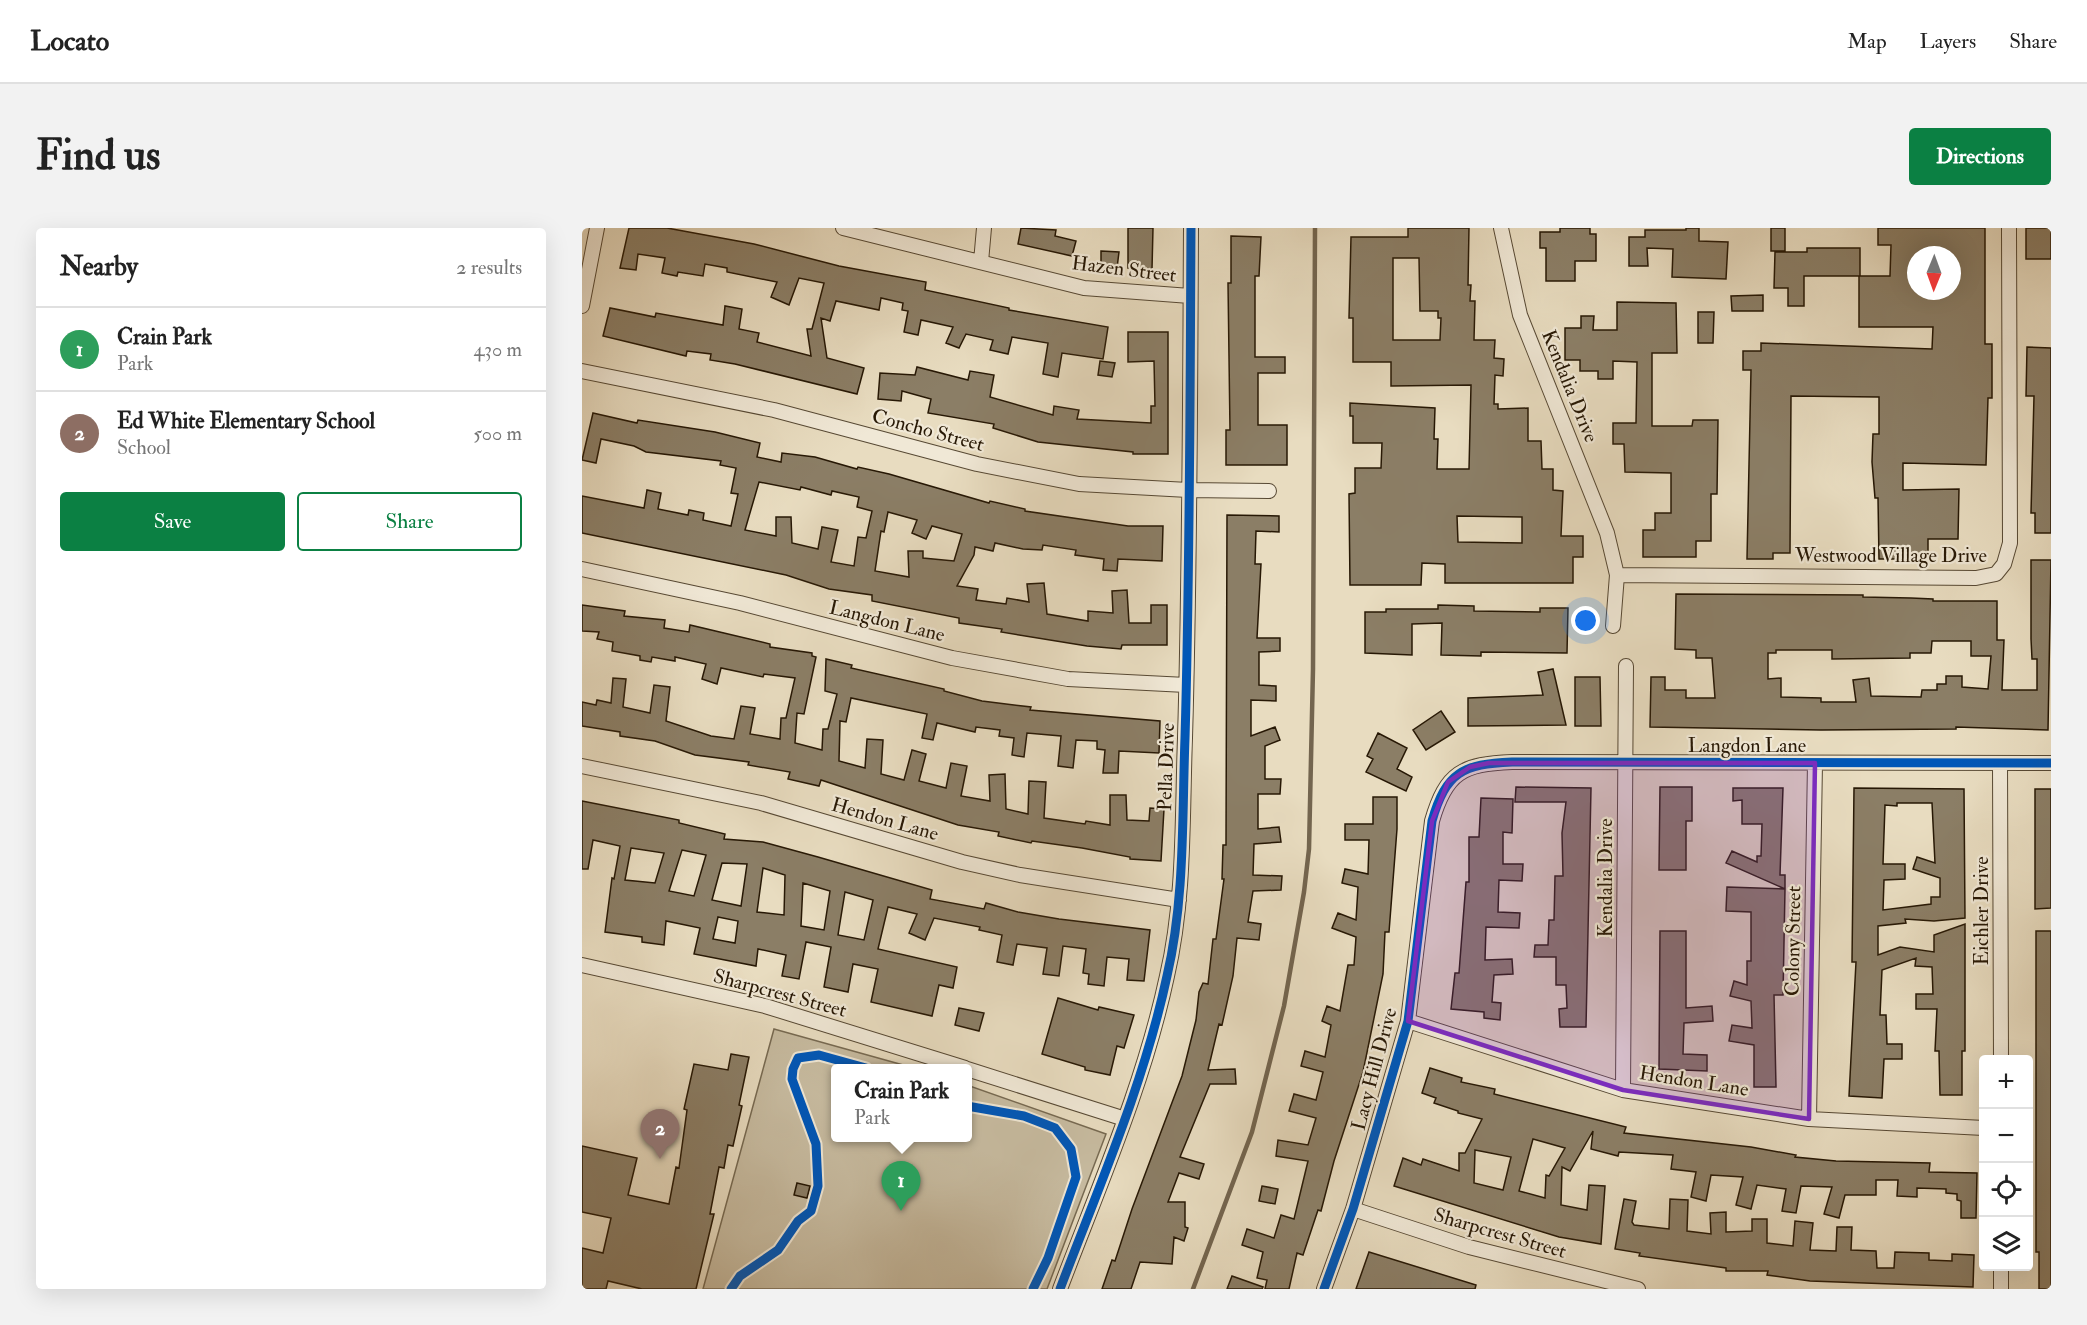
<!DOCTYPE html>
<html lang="en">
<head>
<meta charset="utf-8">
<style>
  :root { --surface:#fff; --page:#f2f2f2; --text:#222; --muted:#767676; --line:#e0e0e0; --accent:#0b8043 }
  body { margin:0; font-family:"IM FELL Double Pica",serif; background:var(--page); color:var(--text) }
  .controls { position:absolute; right:18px; bottom:18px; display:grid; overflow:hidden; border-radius:6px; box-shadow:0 6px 24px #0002 }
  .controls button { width:54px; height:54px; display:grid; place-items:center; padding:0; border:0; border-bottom:2px solid var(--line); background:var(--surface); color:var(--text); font:30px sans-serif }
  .compass { position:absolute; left:1325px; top:18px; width:54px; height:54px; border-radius:50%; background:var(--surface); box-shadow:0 6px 24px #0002; rotate:181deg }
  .you { position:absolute; left:1004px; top:393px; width:21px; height:21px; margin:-15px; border:4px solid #fff; border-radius:50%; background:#1a73e8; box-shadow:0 0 0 9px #1a73e833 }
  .badge { display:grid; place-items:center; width:39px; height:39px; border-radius:50%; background:var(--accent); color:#fff; font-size:20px; font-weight:700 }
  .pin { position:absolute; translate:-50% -50px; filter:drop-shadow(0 2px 3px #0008) }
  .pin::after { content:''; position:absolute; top:32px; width:21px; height:18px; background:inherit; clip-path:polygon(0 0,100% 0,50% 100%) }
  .popup { position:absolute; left:249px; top:836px; width:141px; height:78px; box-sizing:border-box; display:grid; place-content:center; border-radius:6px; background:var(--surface); filter:drop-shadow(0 2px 4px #0005); font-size:20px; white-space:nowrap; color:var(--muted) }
  .popup b { font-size:22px; color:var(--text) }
  .popup::after { content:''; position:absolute; left:50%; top:100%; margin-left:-12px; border:12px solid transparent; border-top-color:var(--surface) }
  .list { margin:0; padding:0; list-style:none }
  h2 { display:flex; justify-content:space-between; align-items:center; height:78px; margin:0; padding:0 24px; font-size:26px }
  h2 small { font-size:20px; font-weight:400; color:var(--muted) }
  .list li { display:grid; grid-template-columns:39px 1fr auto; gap:18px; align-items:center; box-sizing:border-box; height:84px; padding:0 24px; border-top:2px solid var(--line) }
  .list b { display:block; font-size:22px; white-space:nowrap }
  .list p { margin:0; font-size:20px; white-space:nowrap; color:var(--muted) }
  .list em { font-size:20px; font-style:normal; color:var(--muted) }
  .actions { display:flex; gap:12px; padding:18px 24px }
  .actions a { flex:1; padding:14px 0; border:2px solid var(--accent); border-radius:6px; text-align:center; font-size:21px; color:var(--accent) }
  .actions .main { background:var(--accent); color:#fff }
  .icon { flex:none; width:33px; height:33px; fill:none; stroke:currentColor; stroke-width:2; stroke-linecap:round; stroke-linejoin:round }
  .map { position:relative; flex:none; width:1469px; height:1061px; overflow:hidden; border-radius:6px }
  header { display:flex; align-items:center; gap:36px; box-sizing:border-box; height:84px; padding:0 30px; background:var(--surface); border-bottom:2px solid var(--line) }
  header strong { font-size:28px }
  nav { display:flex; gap:33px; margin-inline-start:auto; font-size:21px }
  .intro { display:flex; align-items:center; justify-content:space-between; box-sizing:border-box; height:144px; padding:0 36px }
  h1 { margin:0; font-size:42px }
  .button { padding:15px 27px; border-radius:6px; background:var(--accent); color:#fff; font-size:21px; font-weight:700 }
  main { display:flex; gap:36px; padding:0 36px }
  aside { flex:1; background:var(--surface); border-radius:6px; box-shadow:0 6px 24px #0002 }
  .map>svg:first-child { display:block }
</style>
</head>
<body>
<header>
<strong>Locato</strong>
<nav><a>Map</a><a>Layers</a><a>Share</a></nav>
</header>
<div class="intro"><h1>Find us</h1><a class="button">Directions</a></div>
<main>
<aside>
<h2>Nearby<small>2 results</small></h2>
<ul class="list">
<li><span class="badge" style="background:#2e9e5b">1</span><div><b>Crain Park</b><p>Park</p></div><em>430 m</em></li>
<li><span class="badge" style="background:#8d6e63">2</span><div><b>Ed White Elementary School</b><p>School</p></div><em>500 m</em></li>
</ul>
<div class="actions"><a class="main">Save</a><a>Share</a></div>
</aside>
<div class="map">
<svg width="1469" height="1061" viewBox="0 0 1469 1061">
  <rect width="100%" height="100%" fill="#e8dcc0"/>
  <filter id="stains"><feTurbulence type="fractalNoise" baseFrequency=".00333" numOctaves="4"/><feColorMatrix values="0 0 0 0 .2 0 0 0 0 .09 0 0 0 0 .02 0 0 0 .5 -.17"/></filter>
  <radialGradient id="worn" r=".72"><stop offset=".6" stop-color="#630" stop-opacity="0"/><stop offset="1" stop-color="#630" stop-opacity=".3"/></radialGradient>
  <path fill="#c7bba0" stroke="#776a52" stroke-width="1.5" d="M192 801 332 840H253V910H385V857L524 906 465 1061H121Z"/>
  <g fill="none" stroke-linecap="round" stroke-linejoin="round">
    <path stroke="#73654f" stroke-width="4.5" d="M611 1061 670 904 702 778 722 664 727 621 731 441 733 0"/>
  </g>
  <path fill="#8b7e66" stroke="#271805" stroke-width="1.5" fill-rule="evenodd" d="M47 0H85L172 16 257 38 344 54 343 62 427 80V82L526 99 521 131 480 125 476 149 461 146 466 115 430 109 426 126 408 122 411 112 384 106 377 120 364 115 371 99 339 92 336 107 322 104 326 83 320 82 321 75 299 70 297 82 254 73 248 93 239 90 245 130 282 140 275 166 153 136 128 132 129 126 105 123 104 128 21 108 28 80 73 89 74 85 141 97 143 78 160 81 157 101 177 105 175 114 229 128 225 101H230L242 55 217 50 207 77 189 69 195 54 145 44V40L123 36 121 48 96 44 95 48 80 45 83 30 56 26 54 42 38 40Z
    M439 0 474 2 473 8 494 13 490 28 436 16Z
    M546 0H571L570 41 546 40Z
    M826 0H887L886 57H889L888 73H893L892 112H913L912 130 922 131 921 148 913 147 912 176H916V181L946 180V213H959L960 241H971V262L981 263 979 308H1001V329H991V355H863V336L840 335 839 357H768L767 266 773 265V240H799L800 215H771V188H768V175L853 180 852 211H856L855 241H887L889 157 809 158V134H771V90H767L769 9H826ZM811 30H837L838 83H856V90H859L858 112H811ZM875 288 940 289V315L876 314Z
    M978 0H1008V6H1014V33H993V53H964V20H958V4H978Z
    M1104 0H1117V13L1146 14 1144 51 1090 49 1091 21 1065 20 1066 38H1047V9H1063V2H1104Z
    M1189 0H1203V23H1189Z
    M1296 0H1403V116H1410V170H1406L1404 237 1321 235V262L1377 261 1376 311H1346V331H1297L1296 270H1293L1290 234 1291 206H1297V169L1209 168 1208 325H1191V331H1165L1169 142H1161V123H1179V115L1350 121 1351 99H1277V48H1222V78H1206V60H1192L1193 24H1225V20H1278V48H1308L1309 17H1296ZM1334 27H1370V63H1334Z
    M1444 0H1469V31H1444Z
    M649 8 679 9 677 48H673V129H703V145H676V197H705V237H644V202H648L646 55H649Z
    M519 23 537 24 535 40 519 39Z
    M1181 67V83H1150L1149 68Z
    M1035 74 1094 75 1095 125H1070V198H1110L1111 192H1136L1135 266H1129V313H1114V329H1061V302H1073V285H1089V245L1043 244 1042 216H1031V195H1054L1055 134 1031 133V151H1016V143H998V132H983V100H999V88H1012L1011 102H1035Z
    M1116 84H1132L1131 115H1116Z
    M546 104H586V226H551V224L456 214 411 200 412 196 346 185 349 171 320 163 319 173 296 171 298 145 333 147 335 139 386 152 388 143 412 147 408 169 471 187 472 178 497 182 495 191 569 195V178H573L572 133 546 134Z
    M1445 119 1469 120V305H1453V285H1449L1452 168H1444Z
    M518 133 533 135 530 149 516 147Z
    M11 185 55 195 56 192 133 204 178 215 175 229 199 234 200 225 233 229 275 241 276 239 307 246 407 275 408 273 443 281V283L546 298H581L580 333 536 331 535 343 521 342 522 331 493 327 494 322 461 317 460 322 441 321 413 315 411 323 393 319 392 327 375 358 396 361 394 372 424 376 425 370 447 374 445 356 462 355 465 386 506 393V383L531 385 530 363 545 362 547 395H569V377H585V417H540L539 421 505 418 419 404 420 401 377 395V390L290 373V367L247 361 204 347 0 305V268L62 280 65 262 79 265 76 281 106 287 107 282 122 285 121 292 149 298 156 266 149 265 154 240 138 237 139 233 64 224 52 218 19 211 14 235 0 232ZM177 254 218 262 219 259 249 267 250 263 277 269 275 279 290 283 284 310 276 309 272 338 249 334 256 302 240 299 236 321 210 315 209 289H194V308L163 302ZM306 284 335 292 330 305 344 311 350 298 380 306 372 333 341 330V323H326L327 349 293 343 299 303 302 304Z
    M645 287 697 288V304L674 303 673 336H679L675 410H698V423L677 424V457L694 458V473L669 472V508L693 499 698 512 683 518V551H699L698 566H676V601L697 599 699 614 672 616 671 647 700 648 699 662 671 663 666 694 679 696 677 712 655 710 651 748 640 797 637 796 626 842 653 841 654 856H628L598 929 622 936 617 951 597 945 586 974H603V999L606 1000 602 1013 592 1009 590 1036 558 1034 549 1061H520L530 1032 533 1033 550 981 600 848 614 792 617 764 621 755 626 756 631 711H634L642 651H640L641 617H644Z
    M1449 332H1469L1466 502 1374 499V501L1239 502 1068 499 1069 449H1083V462H1104V470H1133L1130 430H1114V422L1093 421 1094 366 1281 367V369L1329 370 1351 371V373H1415V412H1422L1420 462H1455V431H1450L1449 411ZM1350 413H1389V428H1409L1406 461 1380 459V448H1364V456H1355V462H1340L1339 469 1289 468 1287 450 1271 452 1274 474H1239V470L1199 469V450L1186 451V425H1194V422H1250V431L1328 430V425H1349Z
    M0 377 43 383 42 388 83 392 82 400 107 404 108 397 188 416V419L230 425V428L234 429 222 486 215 485 213 515 240 522 241 501H246L255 466 243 463 244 431 270 437 269 440 362 461V463L400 473 449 479 448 482 578 493 577 525 537 523 536 545H521L523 522 515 521V513L494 512 491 540 476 538 479 508 445 505 442 529 430 527 432 510 417 508 418 502 394 499 393 504 355 495 351 512 340 510 345 486 269 470 264 494 258 493 257 533 283 540 285 511 301 512 299 546 322 552 330 522 344 526 337 553 364 560 369 535 385 538 379 568 408 573 407 547 423 546 424 581 446 586 447 553 464 554 462 590 503 596 504 593 528 597V567H544L545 592 567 593 568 580 582 581 579 633 548 631V629L500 620 450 613 449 615 416 608 417 604 376 597 239 552 237 558 206 551 208 544 166 537 167 534 113 527 73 513 38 508V504L0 498V474L14 477 15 472 29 475 31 450 44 451 41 479 68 485 72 457 88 459 84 493 129 508 152 511 159 478 173 480 168 506 198 511 199 490H204L213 450 182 446 181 449 139 440 135 456 120 451 124 436 93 429V433L70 429 69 434 58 432V428L30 423 31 414 15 411 17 404 0 403Z
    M856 377 892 378V383L958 384V380H986L985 425 899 424V428L859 427 860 395 830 396V427L783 425V384H804V381H856Z
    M971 441 984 497 886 498V470L961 467 956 444Z
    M993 449H1018L1019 498H993Z
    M859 483 873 504 844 522 831 502Z
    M796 505 825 520 815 541 830 549 824 563 784 544 791 531 785 528Z
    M934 559 1009 560 1004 799H978L977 781 985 780 984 757H974V729H952L953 717H966L967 692H972L973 648H981L980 605 984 574H933Z
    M1078 559H1110V593H1104V642H1077Z
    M1151 560H1201L1198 647H1203V661L1144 635 1150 623 1175 634V628H1179L1180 596H1160V572L1151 573Z
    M1272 560 1382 561 1383 690 1352 693 1323 691 1324 695 1296 698V727L1318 719 1352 724V707L1383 696V823H1380V867H1358L1357 823H1353L1355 781H1334V766H1351L1350 739 1333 738 1334 730 1300 742 1298 787H1304L1305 816H1320V831H1302L1300 870 1267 868 1274 734H1270ZM1315 575H1350L1353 635 1335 629 1331 641 1358 650V669H1349V676L1301 682 1302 652 1323 651V636H1301L1303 577 1315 578Z
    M1453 561H1469V680L1453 681Z
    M791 569H815V601L807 704H803L801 746 781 844 752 933 739 983 736 982 721 1027 715 1025 707 1061H683L685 1052 675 1050 681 1024 660 1017 665 1001 692 1010 699 987 712 991 726 933 694 928 696 912 726 917 734 890 707 883 712 866 734 872 741 844 719 838 723 823 743 829 749 797 740 793 745 778 758 783 766 737H772L774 709 750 700 756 685 774 692 776 659 760 655 763 641 786 646 787 612H763V596H791Z
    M899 570 931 571 930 605 921 604V636H941L940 653 917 652 916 684 938 685 937 700 904 699 903 732 930 731 931 746 912 747 910 774 919 775 918 792 902 790V784L869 781 873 745H877L884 654H887V609H897Z
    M0 573 97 592V595L143 606 142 611 181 614 236 629 350 662 348 671 402 681 404 675 436 684 477 691 568 702 562 753 545 752 547 731 525 729 522 758 506 756 507 746 501 745 504 721 481 718 477 748 461 746 465 720 435 716 431 737 415 734 420 707 397 702 398 699 352 690 343 712 327 705 335 686 306 679 296 721 375 739 371 760 357 757 350 788 289 774 296 741 271 736 266 764 242 759 249 719 224 714 217 751 200 748 204 727 176 721 174 738 112 726 118 700 84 693 82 717 60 714V709L23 704 30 650 32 651 38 618 11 612 6 641H0ZM49 620 82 625 73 655 43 652ZM100 622 124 627 112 668 87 663ZM140 635 165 636 159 678 130 672ZM181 640 203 647 202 687 175 684ZM221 655 248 663 242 702 219 698ZM263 664 291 672 282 712 256 707ZM136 689 156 693 153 715 131 711Z
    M1145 659 1203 661 1201 767H1192L1194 859H1172V817L1147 813 1150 797 1170 800 1169 773 1148 768 1152 753 1165 757V733H1169V684L1144 683Z
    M1078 703H1104V780L1130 778 1131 793 1102 795 1101 826 1125 827V843L1077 841Z
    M1454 703H1469V1061H1457V1024H1454Z
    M476 770 516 782 517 779 552 787 542 820 535 818 528 847 503 842V839L460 826Z
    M377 780 402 785 397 803 373 797Z
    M149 826 167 829 157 877 160 878 151 918 146 917 142 940 137 939 128 986H132L114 1061H60L26 1053 24 1061H0V1020L21 1025 29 990 0 984V918L55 930 46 967 87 976 94 939 97 940 105 882 102 881 112 836 146 842Z
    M848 840 880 850 879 854 913 861 912 866 1044 899 1042 905 1169 919 1214 927 1213 929 1254 933 1348 935 1347 944 1395 945 1394 990H1379V973L1375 972V966L1364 965V961L1335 960V969L1315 968 1316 952H1294V967H1263L1257 990 1242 986 1250 959 1219 958 1214 985 1200 983 1204 961 1175 957 1169 981 1154 977 1161 949 1129 947 1124 973 1109 969 1114 944 1089 941 1091 927 1037 924 1036 928 1009 921 1011 903 988 943 980 939 979 977 1005 982 1007 957 1023 958 1019 1016 977 1009 812 958 821 930 839 937 841 931 877 943V925H883L900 891 876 885V883L852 875 854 870 840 865ZM951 911 983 920 967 948 964 947 963 970 937 963ZM893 922 929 929 921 962 892 955Z
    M215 955 228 958 225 970 212 967Z
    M680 958 696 961 693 976 677 973Z
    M1042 971 1054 973 1050 994 1052 997 1087 1001 1088 971 1106 972 1105 1003 1129 1006 1128 985 1144 984V1004L1170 1003V991H1185V1015L1211 1018 1213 993 1231 995 1228 1022 1254 1023 1255 999H1270L1269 1022 1294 1023 1295 1040H1312L1313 1024 1347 1025V1032L1370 1033V1026L1392 1027 1391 1059 1228 1053 1185 1047 1186 1043H1144V1040L1057 1028 1058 1025 1033 1021Z
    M787 1024 894 1057 893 1061H774Z
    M650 1048 681 1059 680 1061H645Z"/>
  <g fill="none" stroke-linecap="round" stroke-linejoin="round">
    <defs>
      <path id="minor" d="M261 0 502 60 608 68
        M919 0 938 87 1025 305 1035 347 1031 398
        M399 34 402 0
        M0 78 15 0
        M0 143 192 182 395 236 497 256 606 262 687 263
        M0 341 158 375 370 430 486 451 604 457
        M1035 347 1394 350 1414 346 1422 336 1428 315 1427 0
        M1418 535 1419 832
        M0 538 179 575 380 634 438 647 597 672
        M0 737 183 778 383 840
        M826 793 1041 862 1227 891 1402 900
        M385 841 543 891
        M1041 862 1044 438
        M1227 891 1233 535
        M771 981 887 1019 1056 1061
        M1419 1038V1061
        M478 1061C517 958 562 856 585 748 603 671 600 589 603 510 608 340 608 170 609 0
        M742 1061 771 981 826 793 850 593C864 544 881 536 930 534L1469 535"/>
    </defs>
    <use href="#minor" stroke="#574934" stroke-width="16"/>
    <use href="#minor" stroke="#f0e8d6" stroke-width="14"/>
    <defs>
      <path id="cycleway" d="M385 878 442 888 473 900 489 921 494 949 466 1030 451 1061
        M149 1061 158 1048 196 1022 216 993 229 983 236 958 234 916 210 851 211 841 216 830 237 827 284 840
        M478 1061C517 958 562 856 585 748 603 671 600 589 603 510 608 340 608 170 609 0
        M742 1061 771 981 826 793 850 593C864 544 881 536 930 534L1469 535"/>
    </defs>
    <use href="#cycleway" stroke="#f0e8d6" stroke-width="13"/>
    <use href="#cycleway" stroke="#0057b8" stroke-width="9"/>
  </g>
  <path fill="#7b2cbf" fill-opacity="0.2" stroke="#7b2cbf" stroke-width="4.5" stroke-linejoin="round" d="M907 535H1233L1227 891 1041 862 826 793 850 593 866 554 888 539Z"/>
  <g text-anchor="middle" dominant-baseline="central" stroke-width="4.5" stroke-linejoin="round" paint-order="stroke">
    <g font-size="20" fill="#271805" stroke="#f0e8d6">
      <text transform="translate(542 41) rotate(7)">Hazen Street</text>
      <text transform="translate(988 158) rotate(68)">Kendalia Drive</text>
      <text transform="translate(346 202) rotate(15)">Concho Street</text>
      <text x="1309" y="327">Westwood Village Drive</text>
      <text transform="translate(305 393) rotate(14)">Langdon Lane</text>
      <text x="1165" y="517">Langdon Lane</text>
      <text transform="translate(584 539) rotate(-88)">Pella Drive</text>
      <text transform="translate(303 591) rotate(16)">Hendon Lane</text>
      <text transform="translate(1023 650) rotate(-90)">Kendalia Drive</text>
      <text transform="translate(1399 683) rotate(-90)">Eichler Drive</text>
      <text transform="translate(1211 713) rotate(-89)">Colony Street</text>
      <text transform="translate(198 765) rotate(15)">Sharpcrest Street</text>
      <text transform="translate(792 841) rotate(-75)">Lacy Hill Drive</text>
      <text transform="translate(1112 853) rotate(9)">Hendon Lane</text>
      <text transform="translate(918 1005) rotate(16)">Sharpcrest Street</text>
    </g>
  </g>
  <rect width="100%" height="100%" filter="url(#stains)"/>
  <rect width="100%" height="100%" fill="url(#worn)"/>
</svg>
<div class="controls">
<button>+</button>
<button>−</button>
<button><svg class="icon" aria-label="locate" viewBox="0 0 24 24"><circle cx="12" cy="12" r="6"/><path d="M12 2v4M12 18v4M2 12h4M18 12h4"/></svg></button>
<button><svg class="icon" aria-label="layers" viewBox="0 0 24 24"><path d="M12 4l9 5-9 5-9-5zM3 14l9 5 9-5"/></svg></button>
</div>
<svg class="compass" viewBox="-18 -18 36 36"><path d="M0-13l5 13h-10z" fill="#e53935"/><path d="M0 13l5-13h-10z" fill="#767676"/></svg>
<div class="you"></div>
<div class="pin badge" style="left:319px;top:983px;background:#2e9e5b">1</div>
<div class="popup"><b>Crain Park</b>Park</div>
<div class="pin badge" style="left:78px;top:931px;background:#8d6e63">2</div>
</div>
</main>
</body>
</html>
